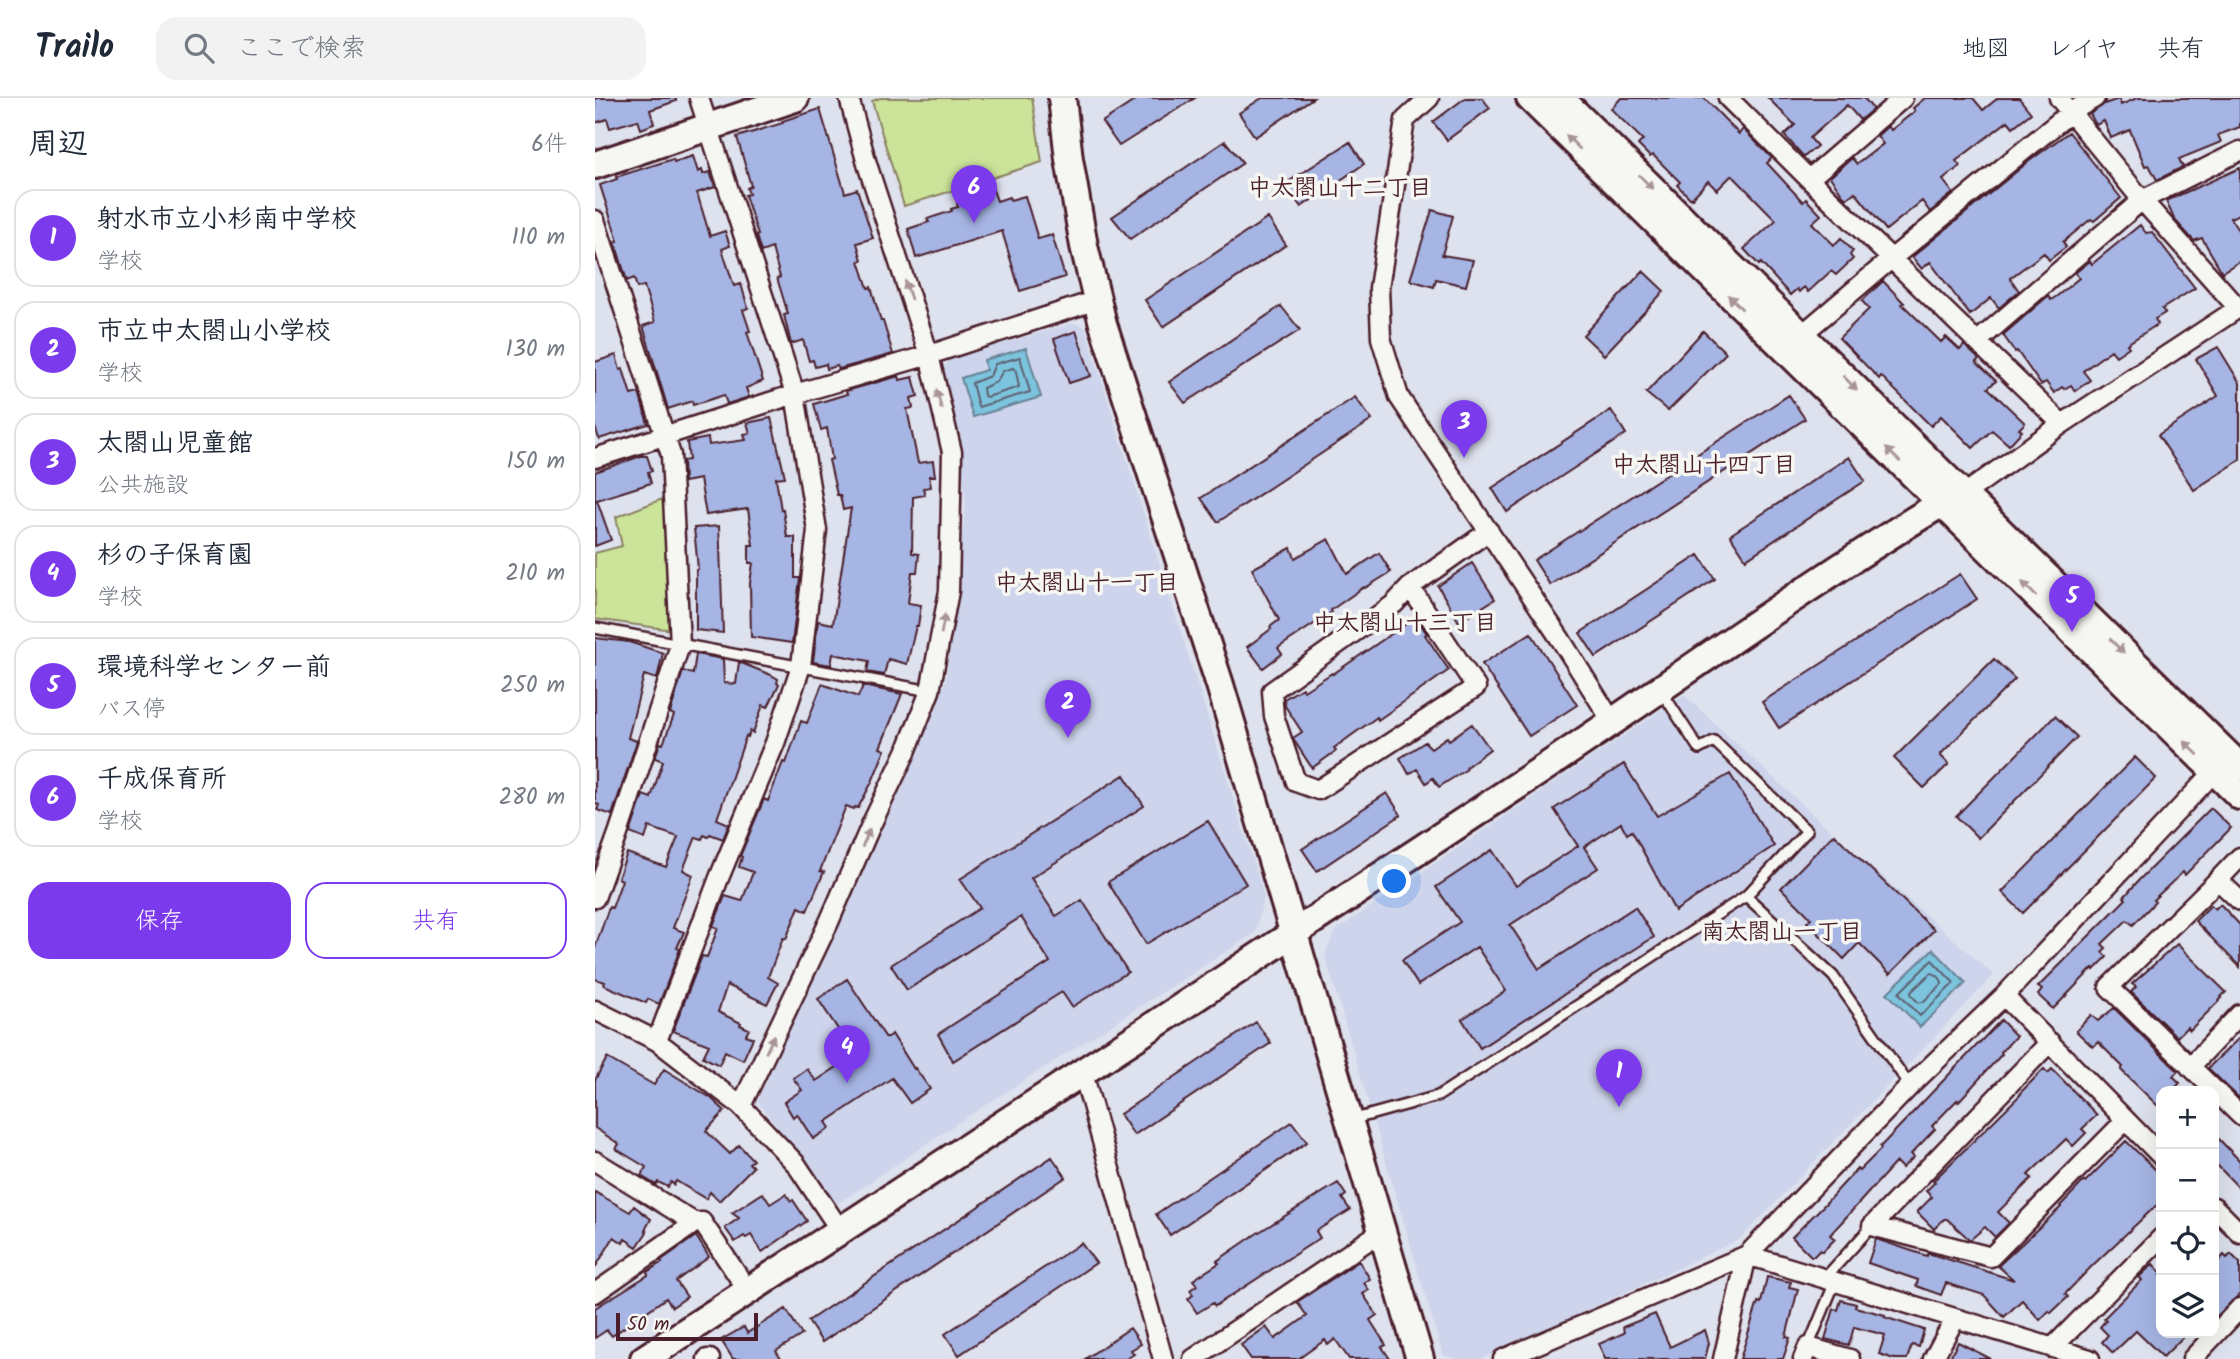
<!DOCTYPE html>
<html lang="ja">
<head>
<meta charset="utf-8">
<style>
  :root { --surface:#fff; --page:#f2f2f3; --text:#1f2937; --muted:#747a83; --line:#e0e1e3; --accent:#7c3aed }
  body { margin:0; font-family:Kalam,"Klee One",sans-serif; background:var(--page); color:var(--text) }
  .controls { position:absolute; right:21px; bottom:21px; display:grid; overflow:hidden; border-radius:14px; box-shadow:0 7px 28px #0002 }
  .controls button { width:63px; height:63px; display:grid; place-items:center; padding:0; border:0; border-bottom:2px solid var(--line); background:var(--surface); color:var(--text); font:35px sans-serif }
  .scale { position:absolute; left:21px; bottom:18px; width:142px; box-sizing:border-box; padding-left:7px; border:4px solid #4a1f2b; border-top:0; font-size:19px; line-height:24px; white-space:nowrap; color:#4a1f2b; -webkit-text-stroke:5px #f6f6f2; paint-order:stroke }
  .you { position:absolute; left:800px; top:784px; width:24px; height:24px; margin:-18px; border:5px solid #fff; border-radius:50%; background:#1a73e8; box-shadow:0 0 0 10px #1a73e833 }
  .badge { display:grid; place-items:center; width:46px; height:46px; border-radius:50%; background:var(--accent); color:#fff; font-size:23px; font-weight:700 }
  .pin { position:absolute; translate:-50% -58px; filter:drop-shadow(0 2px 4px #0008) }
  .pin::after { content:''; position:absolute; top:37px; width:24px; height:21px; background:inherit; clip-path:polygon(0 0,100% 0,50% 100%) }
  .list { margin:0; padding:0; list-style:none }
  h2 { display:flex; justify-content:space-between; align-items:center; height:91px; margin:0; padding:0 28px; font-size:30px }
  h2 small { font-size:23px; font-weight:400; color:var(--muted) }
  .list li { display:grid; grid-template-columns:46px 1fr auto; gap:21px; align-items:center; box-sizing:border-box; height:98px; margin:0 14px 14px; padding:0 14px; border:2px solid var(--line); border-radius:21px }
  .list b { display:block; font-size:26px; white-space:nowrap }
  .list p { margin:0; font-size:23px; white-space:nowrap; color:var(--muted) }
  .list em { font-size:23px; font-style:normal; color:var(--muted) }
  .actions { display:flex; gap:14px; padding:21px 28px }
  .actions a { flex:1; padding:16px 0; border:2px solid var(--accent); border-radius:21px; text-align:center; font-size:24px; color:var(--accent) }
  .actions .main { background:var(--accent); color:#fff }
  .icon { flex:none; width:38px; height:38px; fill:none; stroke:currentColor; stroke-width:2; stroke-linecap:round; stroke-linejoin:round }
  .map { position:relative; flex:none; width:1645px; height:1261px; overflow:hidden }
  header { display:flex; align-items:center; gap:42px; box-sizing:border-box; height:98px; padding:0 35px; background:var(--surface); border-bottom:2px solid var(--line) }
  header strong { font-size:33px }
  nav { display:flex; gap:38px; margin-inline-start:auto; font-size:24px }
  .search { width:490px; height:63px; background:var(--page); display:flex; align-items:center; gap:18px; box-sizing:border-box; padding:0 24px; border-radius:21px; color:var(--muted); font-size:26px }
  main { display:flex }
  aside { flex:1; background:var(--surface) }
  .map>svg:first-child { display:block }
</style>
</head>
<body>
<header>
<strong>Trailo</strong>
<div class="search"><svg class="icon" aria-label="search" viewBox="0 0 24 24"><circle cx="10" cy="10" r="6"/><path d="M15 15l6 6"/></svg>ここで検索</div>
<nav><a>地図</a><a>レイヤ</a><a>共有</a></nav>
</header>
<main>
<aside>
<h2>周辺<small>6件</small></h2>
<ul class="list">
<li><span class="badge">1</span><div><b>射水市立小杉南中学校</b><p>学校</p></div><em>110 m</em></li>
<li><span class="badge">2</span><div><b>市立中太閤山小学校</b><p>学校</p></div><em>130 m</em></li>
<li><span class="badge">3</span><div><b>太閤山児童館</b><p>公共施設</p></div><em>150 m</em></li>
<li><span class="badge">4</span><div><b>杉の子保育園</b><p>学校</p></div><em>210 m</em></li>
<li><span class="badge">5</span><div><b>環境科学センター前</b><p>バス停</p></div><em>250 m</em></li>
<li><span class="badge">6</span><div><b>千成保育所</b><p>学校</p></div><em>280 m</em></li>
</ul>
<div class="actions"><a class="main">保存</a><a>共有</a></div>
</aside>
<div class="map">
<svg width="1645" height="1261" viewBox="0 0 1645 1261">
  <rect width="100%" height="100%" fill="#dee2ee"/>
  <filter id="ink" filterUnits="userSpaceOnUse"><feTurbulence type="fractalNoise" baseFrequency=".0143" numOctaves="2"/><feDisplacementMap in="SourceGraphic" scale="14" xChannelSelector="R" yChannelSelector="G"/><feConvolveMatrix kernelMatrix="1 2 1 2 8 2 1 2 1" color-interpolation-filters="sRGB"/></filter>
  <g filter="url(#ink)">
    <path fill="#cdd4eb" d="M479 225 490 229 669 798 660 835 361 1026 242 1106 162 1003 289 725 304 698 351 582 371 404 365 352 348 271 356 260Z
      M1089 597 1239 736 1399 877 1145 1141 887 1261H861L848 1257 730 857 740 833Z"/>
    <path fill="#cce49a" stroke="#8b8262" stroke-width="2" d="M285 0H437L447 64 309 108 277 3Z
      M70 400 77 532 0 521V455L27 448 21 419Z"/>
    <path fill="#7cc4dd" stroke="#688296" stroke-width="2" d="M431 250 446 299 378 319 366 280 391 272 389 262Z
      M1338 851 1371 885 1325 929 1292 895Z"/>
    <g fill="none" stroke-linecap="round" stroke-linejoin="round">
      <path stroke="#5e6172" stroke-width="2" d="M425 259 435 294 383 309 377 285 395 278 400 266Z
        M418 270 421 273 424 289 392 299 389 298 388 290 401 284 408 273Z
        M1337 862 1359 885 1325 918 1304 895Z
        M1336 875C1341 875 1347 881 1347 886L1328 904 1324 905 1317 898 1316 894Z"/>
    </g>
    <path fill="#a6b5e4" stroke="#4a1f2b" stroke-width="2" d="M0 0H81V3L55 12 59 26 46 31 43 22 15 30 12 21 0 25Z
      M544 0H600L524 48 507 24Z
      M667 0H718L660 39 644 15Z
      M870 0H887L895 10 852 42 838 24Z
      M1026 0H1109L1144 36 1148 31 1177 60 1172 65 1208 104 1211 101 1226 117 1217 125 1239 147 1246 140 1258 153 1255 157 1258 161 1241 177 1236 173 1213 194 1209 189 1204 194 1202 191 1195 197 1166 165 1164 167 1149 151 1181 122 1137 77 1122 92 1113 83 1096 101 1082 87 1085 84 1058 57 1055 59 1043 47 1048 42 1016 11Z
      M1173 0H1269L1278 11 1265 22 1252 7 1215 40 1222 48 1209 59 1189 37 1200 27Z
      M1330 0H1378L1388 12 1403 0H1424L1436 15 1418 29 1413 23 1361 63 1365 68 1348 82 1358 95 1335 114 1327 103 1291 132 1260 94 1251 101 1235 79 1257 60 1262 66 1288 46 1282 38 1293 28 1296 32 1320 13 1318 10Z
      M1542 0H1645V29L1623 37 1626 44 1584 61 1588 69 1562 82 1554 67 1550 68 1535 32 1516 40 1509 23 1501 27 1495 16 1509 6 1524 1 1526 7Z
      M225 11 250 95 262 91 278 140 262 145 267 162 264 163 273 190 276 189 286 223H288L298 256 244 271 242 268 232 271 231 266 220 269 218 262 214 263 208 242 196 246 189 217 193 216 182 180 185 179 177 150 166 154 161 138 163 137 150 97 154 96 152 90 156 88 142 39 188 25 187 23Z
      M1474 34 1526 100 1499 123 1496 121 1468 144 1471 149 1454 162 1449 155 1415 180 1424 193 1404 210 1396 200 1375 217 1335 164 1327 171 1317 159 1433 64Z
      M630 43 648 65 535 141 517 119Z
      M755 44 769 66 706 109 690 86Z
      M98 58 103 74 107 72 108 76 115 74 120 89 102 95 115 138 130 133 135 148 127 151 139 188 146 186 153 210 148 212 155 233 152 234 168 283 151 290 154 299 132 306 129 297 98 307 97 303 73 311 48 228 60 224 49 188 42 190 39 180 32 183 20 144 23 143 5 87 22 81 21 79 78 61 79 64Z
      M1645 70V116L1635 120 1645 135V163L1627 174 1607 140 1599 143 1579 121 1571 103Z
      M396 86 402 103 414 99 415 102 430 98 443 141 457 137 470 179 425 193 407 133 321 160 313 131 334 124 332 121 357 113 356 111 363 109 362 105 375 102 372 93Z
      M837 112 858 118 847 157 878 162 871 188 841 181 839 189 815 182Z
      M673 120 691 147 568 229 550 202Z
      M1545 127 1551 135 1557 134 1600 190 1567 211 1570 215 1560 221 1563 226 1532 246 1534 249 1521 258 1516 252 1488 273 1495 282 1480 293 1476 287 1469 291 1467 289 1459 295 1451 284 1446 287 1422 253 1420 254 1408 237 1453 198 1456 202 1462 198 1484 180 1480 175 1495 163 1497 166Z
      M1048 173 1069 193 1009 257 988 237Z
      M1288 183 1309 205 1307 206 1346 244 1351 239 1365 252 1369 247 1384 261 1381 264 1401 283 1393 290 1430 325 1424 331 1427 333 1414 347 1397 332 1378 350 1346 318 1336 328 1286 278 1284 281 1244 240 1274 211 1267 203Z
      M686 208 705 232 590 305 574 284Z
      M481 233 496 278 474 285 459 241Z
      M1108 233 1131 255 1073 313 1051 295Z
      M1623 249 1645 285V362L1599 392 1563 337 1623 298 1601 261Z
      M21 257 25 272 28 271 36 297 44 295 53 326 4 341 0 329V264Z
      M304 278 305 282 318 279 323 298 316 300 318 310 312 311 323 365 338 363 340 378H334L336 389 328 390 330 397 318 399 317 455 324 456 322 474H317L313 505 326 507 323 528H321L312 566 293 561 289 577 272 574 274 563 238 556 236 567 218 564 223 523 238 526 256 410 248 412 245 397H242L234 362 237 361 232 330 226 332 219 306 252 296 251 293Z
      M1194 297 1210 321 955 487 939 462Z
      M760 299 777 322 623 424 606 400Z
      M1016 312 1031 336 912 414 897 390Z
      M176 320 190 379 181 380 186 412 188 411 192 439H200V480H205L197 545 156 539 155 485 158 465H154V447H158L153 411 111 417 105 381 89 384 88 363 94 362 92 344 113 340 114 347 151 342 149 336 155 335 152 325Z
      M46 358H52L57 373 53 374 56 385 2 402 16 442 0 448V374Z
      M1254 359 1270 383 1151 461 1135 437Z
      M124 428 125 448 128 535 101 532V472L103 471 99 430Z
      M734 441 752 476 784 455 796 474 770 490 769 489 736 512 737 514 683 550 687 556 668 570 652 549 676 531 675 529 684 522 657 471 696 450 700 460Z
      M1104 457 1120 481 1001 559 985 535Z
      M877 465 900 501 864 524 843 488Z
      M1365 476 1382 501 1184 630 1167 604Z
      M821 519 832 536 830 537 854 572 783 622 782 619 739 650 741 653 717 670 700 644 698 640 707 634 690 608 689 601 707 590 709 593 737 575 738 576Z
      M936 535 982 607 934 638 887 566Z
      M0 540 34 544 68 555 62 581 49 577 33 640 42 643 17 717 2 712 4 707 0 705Z
      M101 556 128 561 129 585 141 586 144 564 176 577 183 581 182 585 184 586 173 609 168 607 158 635 155 633 153 639 151 638 140 670 122 721 134 726 128 741 115 736 113 739 109 737 107 741 101 739 88 772 98 777 78 830 89 834 82 850 85 851 64 906 53 901 51 905 9 887 10 884 0 881V850L14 809 17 810 27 782 23 780 32 755 71 769 83 739 54 729 50 741 35 735 48 697 56 700 68 663 60 660 65 645 68 646 79 617 75 615 88 573 98 576Z
      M1399 561 1420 581 1345 657 1354 666 1329 690 1299 660Z
      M227 586 263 599 268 588 307 596 285 650 290 652 277 684 263 710 260 709 259 711 251 708 225 773 229 774 212 813 204 809 191 841 188 840 173 879 183 885 172 906 132 887 123 914 146 925 145 927 154 931 151 937 158 940 148 962 130 953 124 967 108 959 114 947 78 933 107 858 112 859 123 830 118 828 130 798 147 803 158 774 144 769 147 759 145 758 169 701 173 703 188 664 191 665 206 623 212 625Z
      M1460 618 1482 639 1383 740 1361 718Z
      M877 626 895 651 871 669 872 671 844 689 838 680 831 685 822 671 814 676 805 660 830 644 836 650 852 639 854 642Z
      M1540 659 1561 680 1428 815 1407 794Z
      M1029 666 1062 718 1135 676 1179 748 1080 813 1037 733 1032 736 1026 725 989 749 1003 770 915 827 944 871 1040 809 1059 839 885 950 867 921 911 893 882 849 823 887 807 862 865 824 841 789 897 752 921 788 983 748 959 711Z
      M529 677 549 708 436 780 461 818 487 802 533 874 477 909 467 894 358 963 343 936 455 864 426 819 312 892 296 867 385 810 365 781Z
      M792 695 806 717 722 773 707 751Z
      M1616 710 1636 730 1590 777 1588 774 1558 802 1560 804 1538 827 1532 822 1507 846 1511 850 1507 854 1512 859 1499 872 1498 870 1458 911 1443 897 1447 892 1443 889 1531 801 1529 799 1544 782Z
      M613 723 651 786 551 846 513 784Z
      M1239 736 1339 832 1295 876 1264 845 1249 861 1212 824 1216 820 1186 790Z
      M1625 806 1645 827V869L1600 823 1616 807 1620 811Z
      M1582 846 1631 894 1626 899 1627 900 1595 932 1592 929 1582 939 1536 894 1541 889 1537 886Z
      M252 881 291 940 297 936 319 971 320 970 335 991 315 1005 297 980 231 1024 235 1030 218 1041 202 1016 198 1019 189 1004 207 992 198 980 212 971 221 983 260 957 223 901Z
      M1519 910 1583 973 1578 978 1585 985 1577 993H1566V1011L1526 972 1528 969 1503 944 1498 949 1481 933 1496 917 1503 923Z
      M1406 922 1421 938 1406 954 1407 956 1363 1004 1362 1002 1337 1028 1340 1031 1316 1056 1319 1059 1307 1070 1301 1064 1235 1137 1240 1141 1227 1154 1225 1152 1219 1158H1216L1197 1139 1228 1108 1262 1071 1264 1073 1286 1051 1285 1049Z
      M661 924 676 945 539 1037 525 1016Z
      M1645 939V1001L1613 970Z
      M12 960 59 987 69 971 116 1000 130 1013 111 1033 135 1056 144 1047 158 1062 154 1065 158 1069 124 1103 115 1094 111 1101 81 1083 79 1087 76 1084 73 1089 63 1084 61 1087 46 1078 51 1069 21 1051 24 1046 0 1030V982Z
      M1449 971 1453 975 1457 971 1502 1017 1487 1031 1491 1035 1478 1048 1471 1041 1433 1077 1437 1080 1403 1114 1414 1125 1400 1139 1390 1129 1375 1142 1352 1121H1349L1339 1131 1322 1114 1337 1099 1331 1093 1340 1084 1338 1083 1426 996 1425 995Z
      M697 1024 712 1044 575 1137 561 1116Z
      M1619 1036 1645 1063V1091L1619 1064Z
      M1531 1043 1566 1077V1103L1498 1167 1470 1196 1473 1199 1456 1215 1454 1213 1445 1222 1427 1202 1409 1219 1389 1197 1351 1185 1346 1197 1321 1188 1323 1182 1273 1165 1281 1141 1332 1158 1333 1155 1419 1182 1403 1168 1466 1109 1465 1108 1489 1083 1490 1084Z
      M457 1059 471 1079 227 1244 213 1223Z
      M743 1085 751 1097 747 1100 755 1112 721 1133 725 1140 620 1208 618 1205 602 1215 593 1201 598 1197 595 1192 602 1187 598 1182 624 1165 622 1163 661 1136Z
      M0 1094 35 1114 39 1108 56 1121 50 1132 52 1134 42 1149 30 1141 28 1145 19 1139 0 1170Z
      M168 1095 175 1106 191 1096 196 1103 198 1102 212 1123 167 1154 156 1137 151 1140 149 1138 140 1144 130 1130 144 1120 137 1115Z
      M101 1138 114 1159 81 1183 92 1199 77 1209 71 1200 17 1238 12 1232 0 1240V1210L53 1177 52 1174 67 1164 65 1163Z
      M486 1145 501 1165 364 1257 350 1236Z
      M1636 1156 1645 1165V1196L1619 1221V1168L1629 1157 1632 1160Z
      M764 1163 775 1181 769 1185 774 1192 768 1196 782 1217 775 1222 791 1247 787 1249 795 1261H754L740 1241 733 1247 730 1242 703 1261H656L646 1247 671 1229 680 1241 712 1218 702 1204Z
      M1558 1166 1566 1175V1235H1592L1568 1259 1541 1233 1518 1255 1507 1244 1513 1237 1505 1229 1511 1222 1509 1220 1547 1182 1544 1179Z
      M1172 1179 1196 1184 1194 1189 1203 1191 1191 1239 1195 1240 1188 1261H1145L1163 1204 1166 1205Z
      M1246 1202 1261 1206 1260 1209 1290 1217 1289 1219 1329 1232 1324 1249 1317 1247 1312 1261H1299L1284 1256 1290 1237 1259 1229 1254 1247 1230 1241 1239 1211 1243 1212Z
      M191 1211 207 1237 181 1253 186 1261H138L126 1242 149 1229 152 1235Z
      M1060 1216 1075 1249 1110 1232 1114 1245 1110 1261H1010L1004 1246 1029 1235 1028 1229Z
      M535 1230 546 1246 536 1252 539 1256 531 1261H490Z
      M1363 1244 1396 1261H1354Z"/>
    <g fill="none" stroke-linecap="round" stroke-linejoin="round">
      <defs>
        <path id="lane" d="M0 530 335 593
          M1067 594 1104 651 1119 643 1212 733 1151 798
          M756 1022 843 998 1151 798 1238 878 1315 988
          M1229 1181 1277 1128
          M1213 1249 1240 1184"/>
        <path id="street" d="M834 0 810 22 784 190 786 240 804 299 966 542 1018 625
          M1133 0 1214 81 1467 326
          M1464 0 1547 102 1643 210
          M1214 81 1308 0
          M0 122 76 357 85 547 23 736 0 800
          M1383 243 1547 102 1645 53
          M1198 244 1296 161 1476 14 1500 0
          M0 360 200 296 334 257 502 202
          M1361 400 1368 397 1467 326 1645 209
          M815 489 881 589 723 692 701 684 679 618 677 593 799 506 815 489 894 433
          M1645 759 1623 782 1645 803
          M1623 782 1514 889 1645 1017
          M1409 898 1566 1058
          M0 912 62 943 146 1008 201 1066 245 1132
          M62 943 124 780 180 645 206 568 222 432 200 296 104 0
          M1455 944 1277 1128 1396 1159 1530 1023
          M1595 969 1645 916
          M488 975 568 1261
          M146 1008 234 824 276 727 311 654 335 593 354 493 357 354 334 257 272 66 254 0
          M0 1063 100 1125 107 1124 153 1193
          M1619 1109 1645 1135
          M1152 1157 1495 1261
          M0 1195 100 1125
          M1457 1250 1566 1140
          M112 1261H115
          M598 1261 787 1133
          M908 1261 1152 1157 1315 988 1409 898 1620 673
          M1128 1261 1152 1157
          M1208 1261 1213 1249 1255 1261
          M1338 1261 1360 1221
          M1597 1261 1645 1210"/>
        <path id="secondary" d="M467 0 474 61 489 148 508 226 625 587 825 1261
          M935 0 1645 698
          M965 0 1645 669
          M0 67 200 0
          M49 1261C343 1069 638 876 931 682 1070 590 1205 491 1347 405"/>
      </defs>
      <use href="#lane" stroke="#4a1f2b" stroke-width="14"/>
      <use href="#street" stroke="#4a1f2b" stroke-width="23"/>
      <use href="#secondary" stroke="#4a1f2b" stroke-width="32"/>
      <use href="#lane" stroke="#f6f6f2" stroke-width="9"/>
      <use href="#street" stroke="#f6f6f2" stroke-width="18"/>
      <use href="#secondary" stroke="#f6f6f2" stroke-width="26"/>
    </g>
    <defs><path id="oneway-solid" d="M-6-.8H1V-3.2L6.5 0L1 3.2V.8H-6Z" transform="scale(1.75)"/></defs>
    <g fill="#a99598">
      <use href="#oneway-solid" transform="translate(978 44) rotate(-135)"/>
      <use href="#oneway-solid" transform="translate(1051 84) rotate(45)"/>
      <use href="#oneway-solid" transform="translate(313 192) rotate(-108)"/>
      <use href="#oneway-solid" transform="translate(1140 204) rotate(-135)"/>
      <use href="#oneway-solid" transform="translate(1255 285) rotate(45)"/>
      <use href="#oneway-solid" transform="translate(344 301) rotate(-103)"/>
      <use href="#oneway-solid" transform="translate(1298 357) rotate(-136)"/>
      <use href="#oneway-solid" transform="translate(1434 491) rotate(-135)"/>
      <use href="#oneway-solid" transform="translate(348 526) rotate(-79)"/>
      <use href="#oneway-solid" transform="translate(1522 548) rotate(45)"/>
      <use href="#oneway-solid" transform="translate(1596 650) rotate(-136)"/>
      <use href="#oneway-solid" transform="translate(271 740) rotate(-67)"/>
      <use href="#oneway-solid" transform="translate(175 946) rotate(-65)"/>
    </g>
  </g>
  <g text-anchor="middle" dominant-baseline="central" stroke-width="7" stroke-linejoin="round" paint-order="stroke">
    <g font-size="23" font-weight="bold" fill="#4a1f2b" stroke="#f6f6f2">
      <text x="745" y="91">中太閤山十二丁目</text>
      <text x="1109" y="368">中太閤山十四丁目</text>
      <text x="492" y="486">中太閤山十一丁目</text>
      <text x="810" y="526">中太閤山十三丁目</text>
      <text x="1187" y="835">南太閤山一丁目</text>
    </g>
  </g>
</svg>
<div class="controls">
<button>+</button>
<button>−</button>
<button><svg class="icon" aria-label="locate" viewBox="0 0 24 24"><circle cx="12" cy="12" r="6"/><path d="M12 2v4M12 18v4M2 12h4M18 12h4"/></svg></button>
<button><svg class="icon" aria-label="layers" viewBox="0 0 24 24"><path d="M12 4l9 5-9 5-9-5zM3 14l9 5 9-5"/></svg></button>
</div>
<div class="scale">50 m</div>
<div class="you"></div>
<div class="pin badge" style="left:1024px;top:1009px">1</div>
<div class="pin badge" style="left:473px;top:640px">2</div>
<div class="pin badge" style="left:869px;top:360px">3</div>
<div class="pin badge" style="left:252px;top:985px">4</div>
<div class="pin badge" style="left:1477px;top:534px">5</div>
<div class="pin badge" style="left:379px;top:125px">6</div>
</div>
</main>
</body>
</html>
